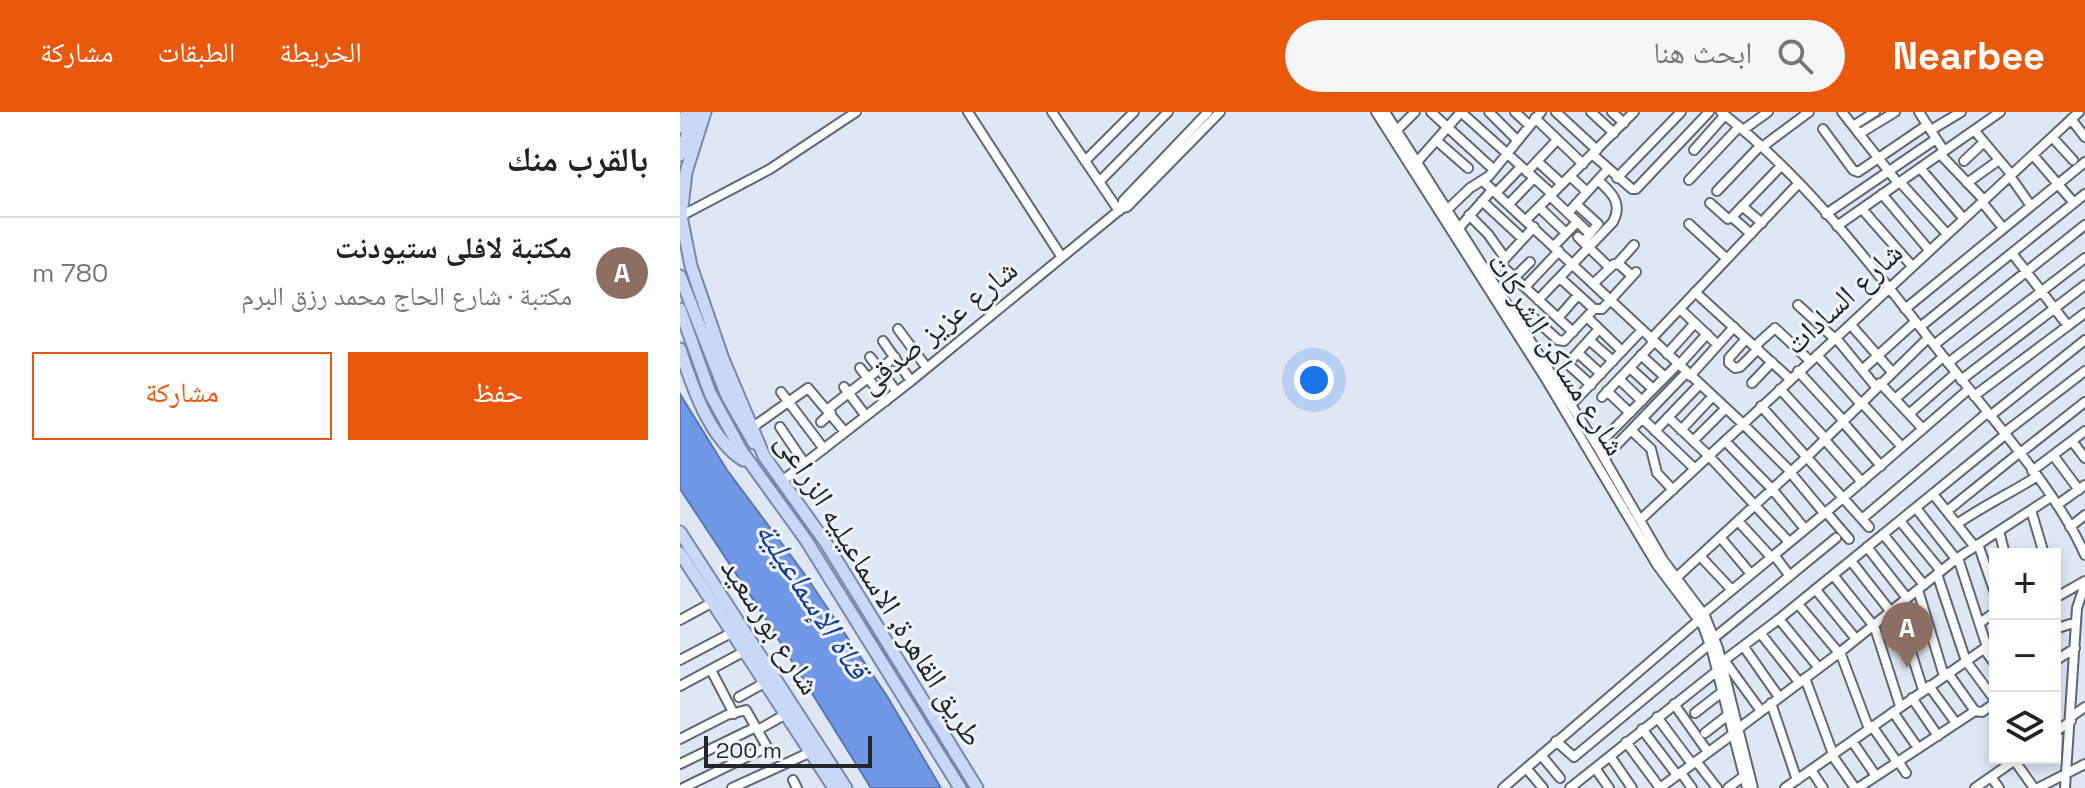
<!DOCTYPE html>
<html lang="ar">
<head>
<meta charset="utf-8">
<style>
  :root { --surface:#fff; --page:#f6f6f6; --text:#222; --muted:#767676; --line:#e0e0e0; --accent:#ea580c }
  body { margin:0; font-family:"Space Grotesk","Noto Naskh Arabic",sans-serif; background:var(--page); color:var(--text); direction:rtl }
  .controls { position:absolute; right:24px; bottom:24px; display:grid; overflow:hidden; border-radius:0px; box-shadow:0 4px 12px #0003 }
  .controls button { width:72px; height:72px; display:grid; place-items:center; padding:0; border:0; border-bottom:2px solid var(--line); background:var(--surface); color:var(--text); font:40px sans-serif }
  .scale { position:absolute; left:24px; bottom:20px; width:168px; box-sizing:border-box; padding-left:8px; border:4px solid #22252a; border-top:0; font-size:22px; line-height:28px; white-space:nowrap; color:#22252a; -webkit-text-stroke:6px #eff4fd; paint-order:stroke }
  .you { position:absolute; left:634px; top:268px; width:28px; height:28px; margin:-20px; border:6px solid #fff; border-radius:50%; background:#1a73e8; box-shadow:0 0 0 12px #1a73e833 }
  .badge { display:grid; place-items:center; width:52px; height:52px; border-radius:50%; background:var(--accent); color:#fff; font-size:26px; font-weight:700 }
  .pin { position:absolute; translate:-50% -66px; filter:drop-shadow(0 2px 4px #0008) }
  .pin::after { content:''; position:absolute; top:42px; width:28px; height:24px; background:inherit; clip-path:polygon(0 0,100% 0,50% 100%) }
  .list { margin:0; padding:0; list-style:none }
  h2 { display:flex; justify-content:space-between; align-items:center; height:104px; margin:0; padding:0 32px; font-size:34px }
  h2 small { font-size:26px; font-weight:400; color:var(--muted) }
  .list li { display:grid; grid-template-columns:52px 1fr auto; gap:24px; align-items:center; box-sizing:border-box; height:112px; padding:0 32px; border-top:2px solid var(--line) }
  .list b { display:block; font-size:30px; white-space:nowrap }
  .list p { margin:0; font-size:26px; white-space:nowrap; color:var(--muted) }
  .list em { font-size:26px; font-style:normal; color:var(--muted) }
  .actions { display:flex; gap:16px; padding:24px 32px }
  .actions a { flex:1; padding:18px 0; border:2px solid var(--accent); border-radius:0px; text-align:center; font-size:28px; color:var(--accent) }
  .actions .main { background:var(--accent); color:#fff }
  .icon { flex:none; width:44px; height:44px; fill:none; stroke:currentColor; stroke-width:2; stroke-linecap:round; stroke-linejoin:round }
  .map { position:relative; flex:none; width:1405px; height:676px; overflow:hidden; direction:ltr }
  header { display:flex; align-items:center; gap:48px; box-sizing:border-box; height:112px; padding:0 40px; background:var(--accent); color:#fff }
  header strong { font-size:38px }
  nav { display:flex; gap:44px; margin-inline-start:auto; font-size:28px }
  .search { width:560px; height:72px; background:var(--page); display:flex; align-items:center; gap:20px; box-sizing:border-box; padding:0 28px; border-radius:44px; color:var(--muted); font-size:30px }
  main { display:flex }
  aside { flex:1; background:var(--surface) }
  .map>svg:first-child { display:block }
</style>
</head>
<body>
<header>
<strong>Nearbee</strong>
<div class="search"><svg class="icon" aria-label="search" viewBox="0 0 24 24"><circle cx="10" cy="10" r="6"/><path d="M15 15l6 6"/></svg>ابحث هنا</div>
<nav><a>الخريطة</a><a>الطبقات</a><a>مشاركة</a></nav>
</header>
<main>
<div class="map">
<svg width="1405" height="676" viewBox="0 0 1405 676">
  <rect width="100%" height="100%" fill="#dfe7f5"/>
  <path fill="#7098e7" stroke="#5976ae" stroke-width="2" d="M0 282 47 358 123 460 207 584 261 676H191L80 498 0 377Z"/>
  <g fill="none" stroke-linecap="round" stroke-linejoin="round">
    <defs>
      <path id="minor" d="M288 0 381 144
        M372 0 439 99
        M696 0 864 264 977 453 1023 514 1032 539 1067 676
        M705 0 917 334 983 448 1025 504 1038 536 1073 676
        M751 0 813 57
        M781 0 872 82
        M809 0 837 28
        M835 0 849 13
        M876 0 917 38
        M911 0 934 21
        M932 0 944 11
        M1041 0C1134 72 1205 172 1278 263 1319 315 1379 383 1405 443
        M1162 0 1218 71
        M1239 0 1264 39
        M855 6 903 52
        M1391 7 1405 25
        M1173 14 1195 0
        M1143 17 1173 58 1178 60 1247 13
        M717 18 735 0
        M1063 18 1088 0
        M1251 18 1281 0
        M1294 18 1331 62
        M1179 22 1215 0
        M1372 25 1393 48
        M757 29 788 56
        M1082 35 1129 0
        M1014 38 1045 3
        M912 42 952 77H956L1029 0
        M1260 42 1304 88
        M1353 43 1394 91
        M405 49 454 0
        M857 49 882 72
        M1284 49 1304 30
        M737 50 781 0
        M1240 56 1284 107
        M847 60 877 28
        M890 64 907 80
        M1330 64 1351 94
        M937 66 1001 0
        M1009 68 1059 15
        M420 69 488 0
        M803 69 1063 312 1111 360
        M1220 70 1267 122
        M1287 71 1319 48
        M1037 79 1080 34
        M816 81 841 55
        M1202 82 1249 138
        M870 84 910 122
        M802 89 843 127
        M1302 90 1323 116
        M1030 91 1048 107 1052 105 1071 122
        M829 92 854 66
        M896 92 918 112 903 130
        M1062 94 1082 111
        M859 95 886 121
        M442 96 443 89 528 0
        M1182 97 1232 154
        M767 98 790 76 809 64 861 0
        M888 101 928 57
        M1146 102 1256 27
        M789 103 808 122 825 146
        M1 104 90 57 176 0
        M1052 105 1101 54
        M846 108 954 0
        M1009 112 1047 147
        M1157 114 1320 0
        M779 116 812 78
        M898 125 929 155
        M874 134 897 110
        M1332 141 1388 214
        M820 152 893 220
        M937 152 954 133
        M809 164 854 115
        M835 165 850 150
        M880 166 914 197
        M913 172 934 152 940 153 952 164
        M845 175 879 139
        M1015 180 1110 267
        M858 188 933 110C943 91 932 81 918 68
        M1118 193 1155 227
        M914 197H922L956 160
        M1000 197 1038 233
        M1225 197 1405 50
        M907 205 942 239
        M878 206 898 183
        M855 207 878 228 884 229 914 197
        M1171 213 1212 260
        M1240 215 1405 82
        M218 217 247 256
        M1156 226 1196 275
        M971 227 1118 72
        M1066 227 1049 246V251L1055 256 1060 255 1078 237
        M909 228 933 249
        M203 229 231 269
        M1254 233 1405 113
        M1075 234 1095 216 1130 249
        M898 241 921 262
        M987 242 1015 211
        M961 243 985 265
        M1137 243 1180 291
        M190 245 217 280
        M891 248 919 217
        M1268 251 1405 146
        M999 253 1027 222
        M890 254 911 273
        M180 256 206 289
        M950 256 973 277
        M1182 258 1235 210
        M1118 259 1163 308
        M1010 264 1054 215
        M939 267 962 289
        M1281 268 1405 173
        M1072 271 1092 250
        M1200 271 1243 317
        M164 275 186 304
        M1100 277 1145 326
        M927 279 950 301
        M101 280 144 337
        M1294 284 1405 201
        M922 285 974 230
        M1215 287 1263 245
        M1181 290 1222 335
        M891 293 962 218
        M1081 294 1189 415
        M148 297 215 245
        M1229 302 1276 261
        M1310 304 1405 228
        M988 305 1029 344 1109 430
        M963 307 1015 357
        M1162 309 1201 354
        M141 310 151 301
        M73 315 128 276 165 320
        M100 315 125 352
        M1001 318 1033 284
        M952 319 971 337 977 361 993 378
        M975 319 1020 272
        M1324 321 1405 259
        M1144 327 1182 370
        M1013 329 1046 296
        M1045 329 1092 377 1125 417
        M1392 329 1405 346
        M917 334 998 252
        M1339 342 1405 290
        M1373 343 1399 378
        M924 346 1007 260
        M1352 359 1405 319
        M1110 360 1144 401
        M102 369 231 269 442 96 447 95 540 0
        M1253 382 1295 435
        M1377 393 1405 373
        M1236 396 1276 447
        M1351 398 1364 442
        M1267 399 1339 341
        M1146 400 1169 427
        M1182 407 1307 301
        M960 408 1399 0
        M1058 409 1091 445
        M1220 409 1261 459
        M1277 412C1303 394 1329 382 1356 365
        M1390 415 1405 403
        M1319 419 1325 442
        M1203 422 1244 473
        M1040 425 1071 462
        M1298 432 1315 481
        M1187 435 1227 486
        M1094 443 1110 464
        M1020 444 1052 478
        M1278 446 1307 535
        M1171 449 1211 500
        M1257 462 1286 549 1315 588
        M1153 463 1193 513
        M996 466 1127 345 1248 226
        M1136 478 1176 527
        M1238 478 1264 564
        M1375 486 1405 469
        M1118 492 1159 541
        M1217 495 1243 578
        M1023 502 1163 386 1289 277
        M1099 507 1139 556
        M0 508 33 490
        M1300 511 1315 500
        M1194 513 1220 594
        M1375 517 1396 510
        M1081 522 1119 570
        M1034 526 1156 426
        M1064 535 1099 585
        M1304 537 1315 552
        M1160 540 1189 617
        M0 548 53 520
        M1044 548 1081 599
        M1375 549 1395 536
        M1042 550 1099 507 1325 323
        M31 558 54 602
        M1268 561 1295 599
        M1125 566 1153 642
        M0 574 65 539
        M1249 574 1276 611
        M59 585 86 570
        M1232 586 1258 624
        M1091 591 1117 668
        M994 592 1028 640
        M1213 600 1238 636
        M1015 601 1042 580
        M1392 604 1405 595
        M977 605 1012 652
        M1192 614 1217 650
        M1059 616 1159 541 1276 447 1371 385
        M962 617 997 663
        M78 618 106 602
        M1375 620 1391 609
        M1025 621 1048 603
        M0 627 47 603 66 598 87 635 3 676
        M876 629 894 645 1030 532
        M1172 629 1196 664
        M946 630 980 676
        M861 643 880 666
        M1152 643 1175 676
        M930 644 952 676
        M1334 648 1354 676
        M1016 649 1037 676
        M1218 649 1226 661
        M0 652 76 615
        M846 656 863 676
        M915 656 929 676
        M1131 658 1143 676
        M1001 661 1012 676
        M1311 665 1319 676
        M113 668 117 676
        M52 676 131 640
        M823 676 1019 508
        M890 676 1037 559
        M980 676 1053 622
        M1048 676 1064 664
        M1105 676 1315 529
        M1178 676 1295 599 1302 600 1315 591
        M1295 676 1338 646
        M1358 676 1405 652
        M1385 676 1397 496 1405 472"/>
      <path id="major" d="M25 0 6 60 1 104 11 154 43 247 84 344 146 431 297 676
        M0 15 7 0
        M0 43 15 0
        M0 164 47 284 74 331
        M0 197 30 281 61 338 126 428 280 676
        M0 237C12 274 29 326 63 348
        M0 420 166 676
        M0 441 154 676"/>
    </defs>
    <use href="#minor" stroke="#606773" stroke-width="12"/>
    <use href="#major" stroke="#7688ab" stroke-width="15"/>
    <use href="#minor" stroke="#fff" stroke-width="8"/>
    <use href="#major" stroke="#c8d8f6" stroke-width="11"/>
  </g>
  <g text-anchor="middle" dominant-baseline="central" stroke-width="6" stroke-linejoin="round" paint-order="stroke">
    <g font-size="30" fill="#22252a" stroke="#eff4fd">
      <text transform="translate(1163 186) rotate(-43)">شارع السادات</text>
      <text transform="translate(258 214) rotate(-39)">شارع عزيز صدقى</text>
      <text transform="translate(877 242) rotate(58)">شارع مساكن الشركات</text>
      <text transform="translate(200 477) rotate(58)">طريق القاهرة, الاسماعيليه الزراعى</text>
      <text transform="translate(91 514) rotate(57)">شارع بورسعيد</text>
    </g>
    <g font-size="32" font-style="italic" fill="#143c97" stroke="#eff4fd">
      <text transform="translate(133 488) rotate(57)">قناة الإسماعيلية</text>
    </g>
  </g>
</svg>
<div class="controls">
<button>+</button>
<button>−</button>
<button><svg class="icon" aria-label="layers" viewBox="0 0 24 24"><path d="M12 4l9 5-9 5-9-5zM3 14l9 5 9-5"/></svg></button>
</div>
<div class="scale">200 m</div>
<div class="you"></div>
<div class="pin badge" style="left:1227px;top:556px;background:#8d6e63">A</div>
</div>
<aside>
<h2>بالقرب منك<small></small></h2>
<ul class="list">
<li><span class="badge" style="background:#8d6e63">A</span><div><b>مكتبة لافلى ستيودنت</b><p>مكتبة · شارع الحاج محمد رزق البرم</p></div><em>780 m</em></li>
</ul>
<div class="actions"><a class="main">حفظ</a><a>مشاركة</a></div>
</aside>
</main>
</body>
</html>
